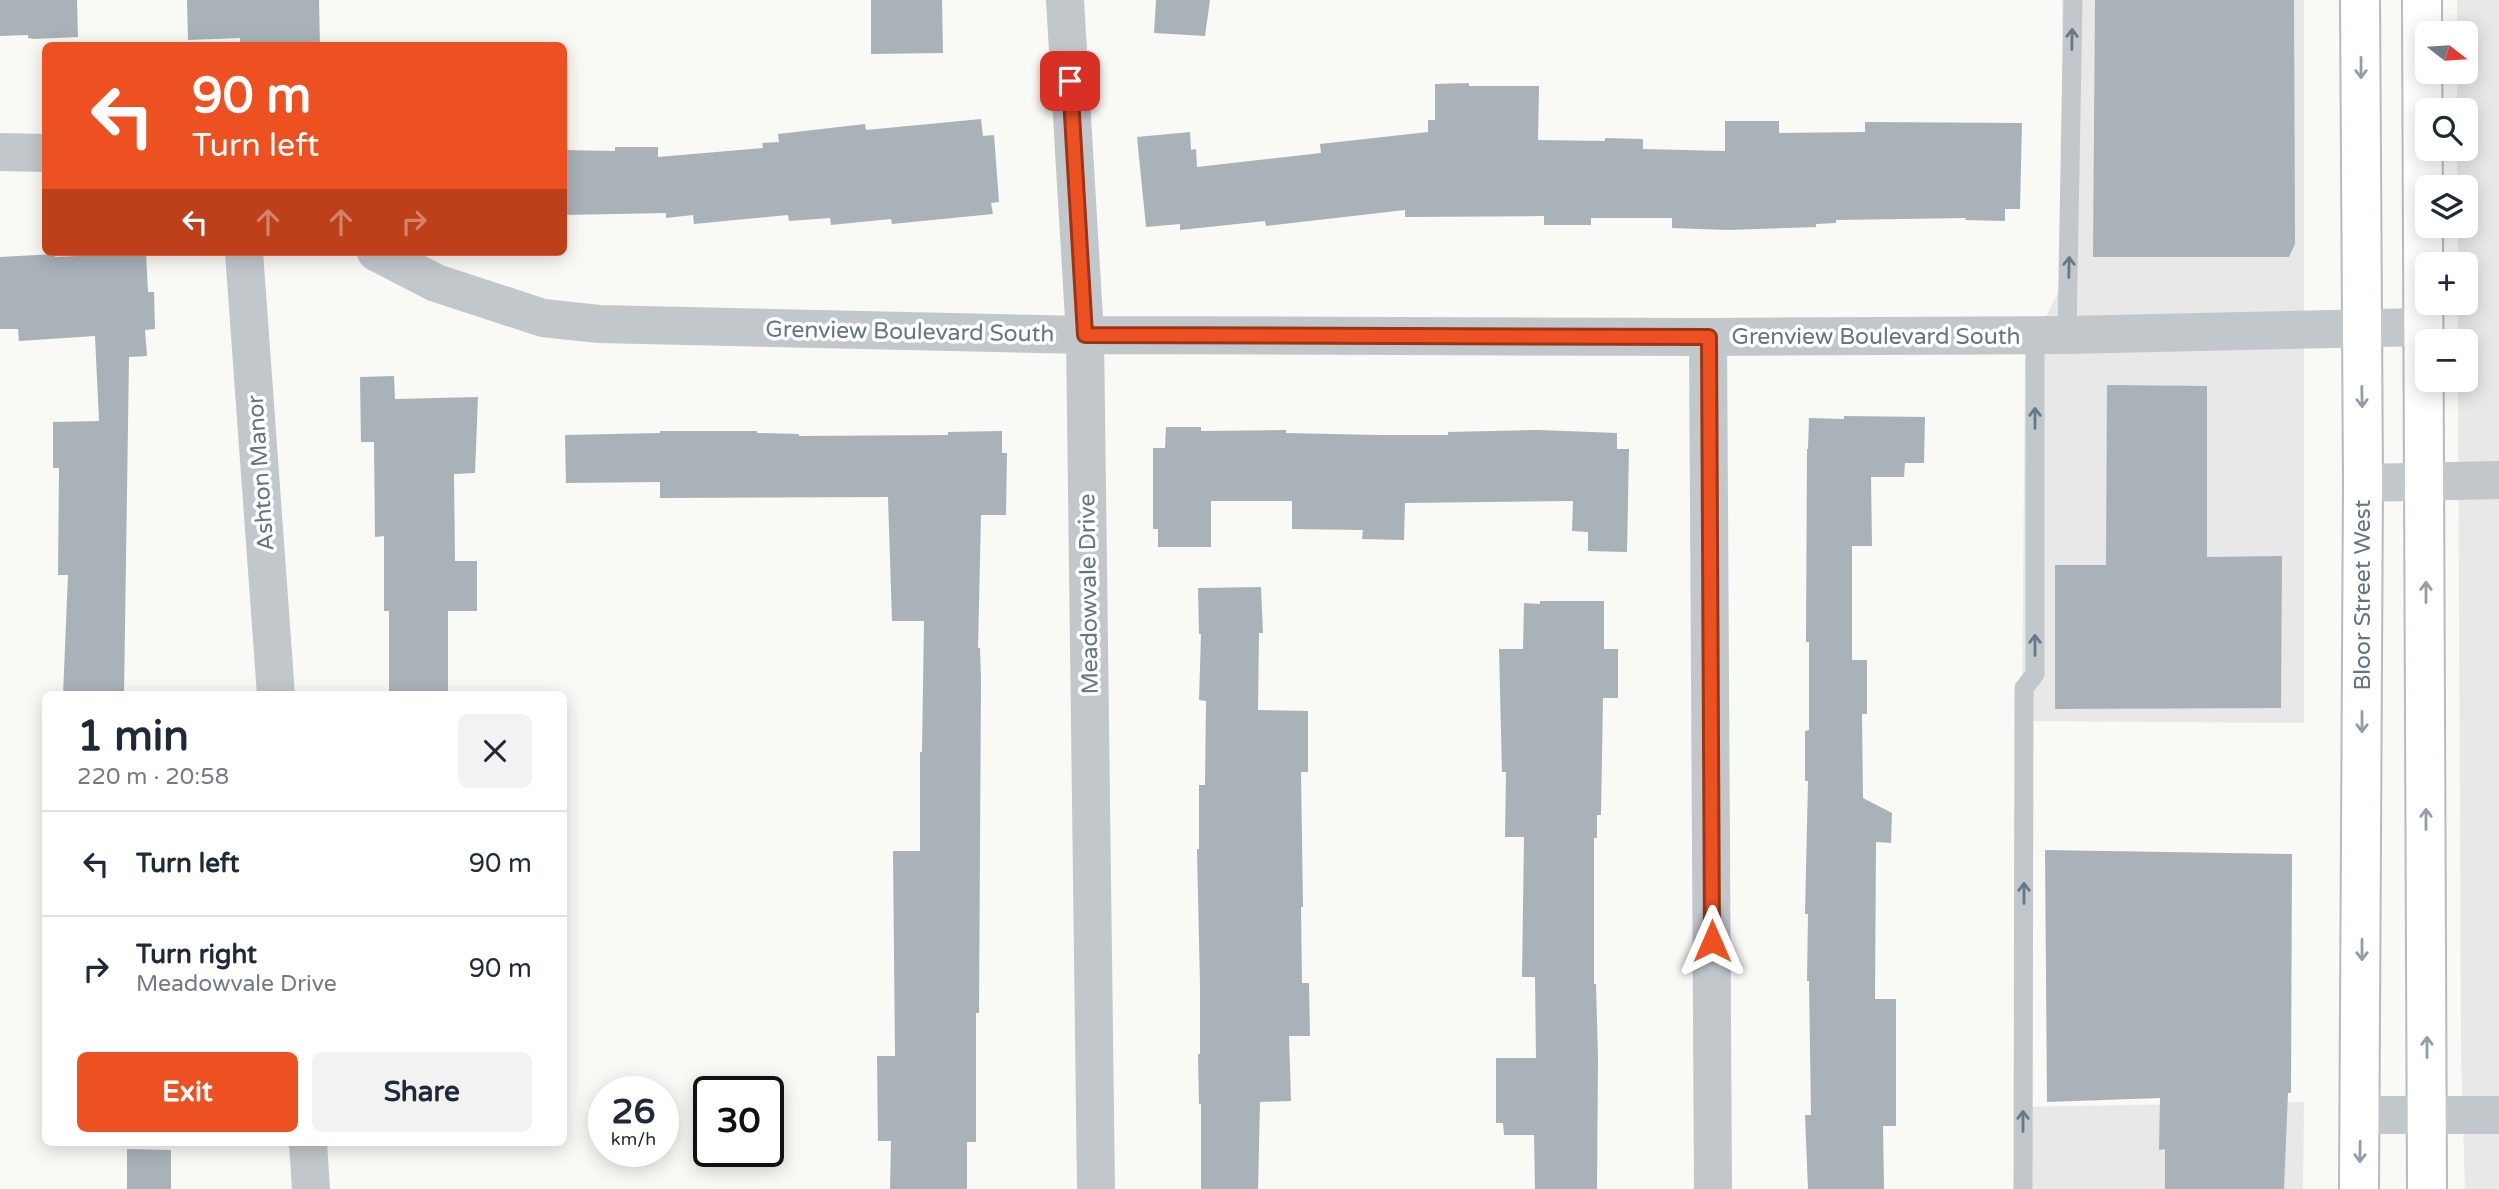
<!DOCTYPE html>
<meta charset="utf-8">
<style>
body{margin:0;font-family:"Varela Round",sans-serif;background:#f2f2f3;color:#1f2937;height:100vh;display:flex;flex-direction:column;font-size:26px;white-space:nowrap}
*{box-sizing:border-box;margin:0}
p{font-size:23px;color:#747a83}
.icon{flex:none;width:38px;height:38px;fill:none;stroke:currentColor;stroke-width:2;stroke-linecap:round;stroke-linejoin:round}
.map{position:relative;flex:1;overflow:hidden}
.sheet{position:absolute;left:42px;top:691px;width:525px;height:455px;display:flex;flex-direction:column;background:#fff;border-radius:10px;box-shadow:0 4px 18px #0003}
.sheet>*{flex:none}
.top-card{position:absolute;left:42px;top:42px;width:525px;height:214px;border-radius:10px;box-shadow:0 4px 18px #0003;background:#ed5122;color:#fff;overflow:hidden}
.needle{width:46px;rotate:107deg}
.controls{position:absolute;left:2415px;top:21px;display:grid;gap:14px}
.controls a{display:grid;place-items:center;width:63px;height:63px;border-radius:10px;background:#fff;box-shadow:0 4px 18px #0003;font-size:35px}
.speed{position:absolute;left:588px;top:1076px;display:flex;gap:14px;font-size:35px;font-weight:700;text-align:center}
.speed>*{display:grid;place-content:center;width:91px;height:91px;border-radius:50%;background:#fff;box-shadow:0 4px 18px #0003;line-height:1}
.speed small{font-size:18px;font-weight:400}
.speed .limit{border:4px solid #111;border-radius:10px;background:#fff;color:#111}
.pin{position:absolute;display:grid;place-items:center;width:60px;height:60px;color:#fff;margin:-30px;border-radius:14px;box-shadow:0 4px 10px #0006}
.me{position:absolute;width:77px;margin:-38px;rotate:0deg;stroke-linejoin:round;filter:drop-shadow(0 0 5px #0008)}
.turn{display:flex;align-items:center;gap:24px;height:147px;padding:0 35px;font-size:32px}
.turn .icon{width:91px;height:91px;stroke-width:2.5}
.turn b{display:block;font-size:49px;line-height:60px}
.lanes{display:flex;align-items:center;height:66px;padding:0 35px;background:#0003;justify-content:center;gap:35px;direction:ltr}
.lanes .off{opacity:.35}
.round{display:grid;place-items:center;flex:none;width:74px;height:74px;border-radius:10px;background:#f2f2f3}
.summary{display:flex;align-items:center;justify-content:space-between;height:119px;padding:0 35px}
h1{font-size:42px;font-weight:700;line-height:52px}
.action{display:flex;gap:14px;margin-top:auto;padding:14px 35px}
.action a{flex:1;height:80px;border-radius:10px;background:#ed5122;color:#fff;font-size:28px;font-weight:700;line-height:80px;text-align:center}
.action a+a{background:#f2f2f3;color:#1f2937}
ul{padding:0;list-style:none}
li{display:flex;align-items:center;gap:21px;height:105px;padding:0 35px;border-top:2px solid #e0e1e3}
li div{flex:1}
li b{display:block;font-size:26px}
li em{font-style:normal}
.map>svg:first-child{display:block}
</style>
<div class="map">
<svg width="2499" height="1189" viewBox="0 0 2499 1189">
<rect width="100%" height="100%" fill="#f9f9f6"/>
<!-- built -->
<path fill="#e7e8e7" d="M 2062,0 L 2304,0 L 2304,723 L 2022,721 L 2025,359 L 2064,280 Z
M 2457,0 L 2499,0 L 2499,1189 L 2465,1189 L 2461,1055 L 2458,380 L 2466,380 L 2466,341 L 2458,341 L 2458,303 L 2466,303 L 2466,264 L 2458,264 L 2458,226 L 2466,226 L 2466,187 L 2457,187 L 2457,149 L 2466,149 L 2466,110 L 2457,110 L 2457,72 L 2466,72 L 2466,33 L 2457,33 Z
M 2304,1102 L 2303,1189 L 2019,1189 L 2019,1107 Z"/>
<!-- building -->
<path fill="#a8b2b8" d="M 0,0 L 77,0 L 78,37 L 34,39 L 28,38 L 28,35 L 0,36 Z
M 187,0 L 319,0 L 320,46 L 240,45 L 240,38 L 188,40 Z
M 871,0 L 942,0 L 943,53 L 871,54 Z
M 1156,0 L 1210,0 L 1205,36 L 1154,33 Z
M 2095,0 L 2294,0 L 2295,244 L 2289,257 L 2093,257 Z
M 1469,83 L 1469,86 L 1539,86 L 1538,140 L 1605,141 L 1605,138 L 1643,139 L 1643,149 L 1725,151 L 1725,121 L 1779,121 L 1779,133 L 1865,132 L 1865,122 L 2022,123 L 2020,209 L 2005,209 L 2005,221 L 1965,220 L 1966,218 L 1836,220 L 1836,223 L 1816,224 L 1816,227 L 1728,230 L 1672,228 L 1672,218 L 1591,218 L 1591,225 L 1544,225 L 1544,216 L 1405,217 L 1405,210 L 1266,226 L 1265,221 L 1180,230 L 1180,224 L 1146,227 L 1137,137 L 1190,132 L 1191,150 L 1196,149 L 1197,167 L 1321,153 L 1320,144 L 1428,132 L 1428,120 L 1435,120 L 1435,84 Z
M 981,119 L 983,136 L 994,135 L 999,202 L 991,203 L 993,214 L 892,224 L 891,219 L 831,225 L 830,218 L 789,221 L 788,215 L 694,224 L 693,215 L 666,218 L 666,213 L 564,215 L 564,150 L 615,151 L 615,147 L 658,147 L 658,157 L 763,148 L 762,143 L 779,142 L 778,134 L 865,124 L 866,130 Z
M 146,253 L 148,292 L 154,292 L 155,329 L 145,330 L 147,356 L 129,357 L 124,695 L 63,695 L 68,575 L 58,575 L 59,468 L 53,468 L 53,422 L 99,421 L 95,336 L 19,341 L 18,329 L 0,329 L 0,257 L 55,254 L 55,257 Z
M 394,376 L 395,399 L 478,397 L 475,473 L 454,474 L 455,561 L 477,561 L 477,611 L 448,611 L 448,695 L 389,695 L 389,611 L 384,611 L 384,536 L 375,537 L 374,442 L 361,442 L 360,377 Z
M 2107,385 L 2207,386 L 2207,557 L 2282,556 L 2281,708 L 2055,709 L 2055,565 L 2106,565 Z
M 1844,416 L 1925,417 L 1924,463 L 1905,463 L 1904,477 L 1871,477 L 1872,546 L 1852,546 L 1852,660 L 1867,660 L 1867,714 L 1862,714 L 1863,798 L 1892,813 L 1891,843 L 1876,842 L 1875,999 L 1896,999 L 1896,1126 L 1883,1126 L 1884,1189 L 1808,1189 L 1805,1115 L 1811,1115 L 1809,981 L 1807,981 L 1808,914 L 1805,914 L 1808,781 L 1805,781 L 1805,731 L 1809,730 L 1809,642 L 1806,642 L 1807,449 L 1808,449 L 1809,418 L 1844,419 Z
M 1166,427 L 1201,427 L 1201,431 L 1286,430 L 1286,433 L 1378,435 L 1448,435 L 1448,432 L 1538,430 L 1617,433 L 1617,449 L 1629,449 L 1627,552 L 1588,551 L 1588,532 L 1572,531 L 1573,501 L 1405,503 L 1404,540 L 1362,539 L 1363,530 L 1292,529 L 1292,501 L 1211,501 L 1211,547 L 1158,547 L 1158,529 L 1153,529 L 1153,448 L 1165,448 Z
M 660,431 L 757,431 L 757,433 L 799,434 L 799,436 L 948,435 L 948,432 L 1002,431 L 1002,453 L 1007,453 L 1006,515 L 981,515 L 978,648 L 980,648 L 981,679 L 979,1013 L 976,1013 L 976,1142 L 967,1142 L 967,1189 L 890,1189 L 891,1141 L 878,1141 L 877,1056 L 895,1056 L 893,851 L 920,851 L 920,752 L 922,752 L 924,621 L 892,621 L 888,497 L 660,498 L 660,482 L 566,483 L 565,435 L 660,433 Z
M 1261,587 L 1263,633 L 1259,633 L 1258,710 L 1308,711 L 1308,772 L 1301,772 L 1303,907 L 1301,907 L 1302,983 L 1309,983 L 1310,1036 L 1289,1036 L 1291,1101 L 1260,1102 L 1258,1189 L 1201,1189 L 1201,1104 L 1199,1104 L 1198,1054 L 1200,1054 L 1200,986 L 1197,849 L 1199,849 L 1199,785 L 1205,785 L 1206,701 L 1199,700 L 1201,634 L 1199,634 L 1198,588 Z
M 1540,601 L 1604,601 L 1604,649 L 1618,649 L 1618,698 L 1603,698 L 1601,815 L 1597,815 L 1597,838 L 1594,838 L 1594,984 L 1596,984 L 1598,1057 L 1597,1189 L 1535,1189 L 1534,1135 L 1504,1135 L 1503,1123 L 1496,1123 L 1496,1058 L 1536,1058 L 1535,977 L 1522,977 L 1524,837 L 1505,837 L 1506,772 L 1502,772 L 1499,649 L 1523,649 L 1524,603 L 1540,604 Z
M 2045,850 L 2292,854 L 2291,1093 L 2288,1093 L 2284,1189 L 2165,1189 L 2165,1149 L 2159,1150 L 2160,1098 L 2047,1102 Z
M 127,1149 L 171,1150 L 171,1189 L 127,1189 Z"/>
<g fill="none" stroke-linecap="round" stroke-linejoin="round">
<!-- primary casing -->
<g stroke="#b5bbbf" stroke-width="42">
<path id="primary" d="M 2422,0 L 2427,1189
M 2359,1189 L 2363,483 L 2360,0"/>
</g>
<!-- lane -->
<path stroke="#c2c7cb" stroke-width="19" d="M 2067,335 L 2073,0
M 2023,1189 L 2024,688 L 2035,674 L 2035,335"/>
<!-- street -->
<path stroke="#c2c7cb" stroke-width="38" d="M 1065,0 L 1085,335 L 1096,1189
M 0,152 L 46,153
M 244,252 L 276,695
M 376,252 L 436,283 L 543,318 L 599,324 L 1085,335 L 1708,337 L 2067,335 L 2423,327
M 1708,337 L 1713,1189
M 2363,483 L 2499,480
M 2360,1115 L 2499,1115
M 308,1143 L 311,1189"/>
<!-- primary -->
<use href="#primary" stroke="#fff" stroke-width="38"/>
</g>
<!-- one-way arrows -->
<defs><path id="oneway-shaft" d="M-6 0H5M1.5-3L5.5 0L1.5 3" fill="none" stroke-width="1.6" stroke-linecap="round" stroke-linejoin="round" transform="scale(1.75)"/></defs>
<g stroke="#677987">
<use href="#oneway-shaft" transform="translate(2072 39) rotate(-89)"/>
<use href="#oneway-shaft" transform="translate(2069 267) rotate(-89)"/>
<use href="#oneway-shaft" transform="translate(2035 418) rotate(-90)"/>
<use href="#oneway-shaft" transform="translate(2035 645) rotate(-90)"/>
<use href="#oneway-shaft" transform="translate(2024 893) rotate(-90)"/>
<use href="#oneway-shaft" transform="translate(2023 1121) rotate(-90)"/>
</g>
<g stroke="#919ea8">
<use href="#oneway-shaft" transform="translate(2361 68) rotate(90)"/>
<use href="#oneway-shaft" transform="translate(2362 397) rotate(89)"/>
<use href="#oneway-shaft" transform="translate(2426 592) rotate(-90)"/>
<use href="#oneway-shaft" transform="translate(2362 722) rotate(90)"/>
<use href="#oneway-shaft" transform="translate(2426 819) rotate(-90)"/>
<use href="#oneway-shaft" transform="translate(2362 950) rotate(90)"/>
<use href="#oneway-shaft" transform="translate(2427 1047) rotate(-90)"/>
<use href="#oneway-shaft" transform="translate(2360 1152) rotate(91)"/>
</g>
<g fill="none" stroke-linecap="round" stroke-linejoin="round">
<!-- route casing -->
<g stroke="#9a3516" stroke-width="18">
<path id="route" d="M 1070,81 L 1085,335 L 1709,337 L 1712,941"/>
</g>
<!-- route -->
<use href="#route" stroke="#ed5122" stroke-width="12"/>
</g>
<g text-anchor="middle" stroke-width="7" stroke-linejoin="round" paint-order="stroke">
<!-- street labels -->
<g font-size="23" fill="#627583" stroke="#fff">
<text transform="translate(910 331) rotate(1)" y="8">Grenview Boulevard South</text>
<text x="1876" y="344">Grenview Boulevard South</text>
<text transform="translate(260 473) rotate(-94)" y="8">Ashton Manor</text>
<text transform="translate(1088 594) rotate(-91)" y="8">Meadowvale Drive</text>
<text transform="translate(2362 595) rotate(-90)" y="8">Bloor Street West</text>
</g>
</g>
</svg>
<div class="controls">
<a><svg class="needle" viewBox="-14 -14 28 28"><path d="M0-13l5 13h-10z" fill="#e53935"/><path d="M0 13l5-13h-10z" fill="#747a83"/></svg></a>
<a><svg class="icon" aria-label="search" viewBox="0 0 24 24"><circle cx="10" cy="10" r="6"/><path d="M15 15l6 6"/></svg></a>
<a><svg class="icon" aria-label="layers" viewBox="0 0 24 24"><path d="M12 4l9 5-9 5-9-5zM3 14l9 5 9-5"/></svg></a>
<a>+</a>
<a>−</a>
</div>
<div class="speed"><div>26<small>km/h</small></div><div class="limit">30</div></div>
<div class="pin" style="left:1070px;top:81px;background:#d93025"><svg class="icon" aria-label="arrive" viewBox="0 0 24 24"><path d="M6 21V4h12l-3 4 3 4H6"/></svg></div>
<svg class="me" style="left:1712px;top:941px" viewBox="-20 -20 40 40"><path d="M0-17L14 15 0 8-14 15z" fill="#ed5122" stroke="#fff" stroke-width="4"/></svg>
<div class="top-card">
<div class="turn"><svg class="icon" aria-label="left" viewBox="0 0 24 24"><path d="M17 20v-9H6M10 6l-5 5 5 5"/></svg><div><b>90 m</b>Turn left</div></div>
<div class="lanes"><svg class="icon" aria-label="left" viewBox="0 0 24 24"><path d="M17 20v-9H6M10 6l-5 5 5 5"/></svg><svg class="icon off" aria-label="ahead" viewBox="0 0 24 24"><path d="M12 20V5M6 11l6-6 6 6"/></svg><svg class="icon off" aria-label="ahead" viewBox="0 0 24 24"><path d="M12 20V5M6 11l6-6 6 6"/></svg><svg class="icon off" aria-label="right" viewBox="0 0 24 24"><path d="M7 20v-9h11M14 6l5 5-5 5"/></svg></div>
</div>
<section class="sheet">
<div class="summary"><div><h1>1 min</h1><p>220 m · 20:58</p></div><a class="round"><svg class="icon" aria-label="close" viewBox="0 0 24 24"><path d="M6 6l12 12M18 6L6 18"/></svg></a></div>
<ul>
<li><svg class="icon" aria-label="left" viewBox="0 0 24 24"><path d="M17 20v-9H6M10 6l-5 5 5 5"/></svg><div><b>Turn left</b></div><em>90 m</em></li>
<li><svg class="icon" aria-label="right" viewBox="0 0 24 24"><path d="M7 20v-9h11M14 6l5 5-5 5"/></svg><div><b>Turn right</b><p>Meadowvale Drive</p></div><em>90 m</em></li>
</ul>
<div class="action"><a>Exit</a><a>Share</a></div>
</section>
</div>
